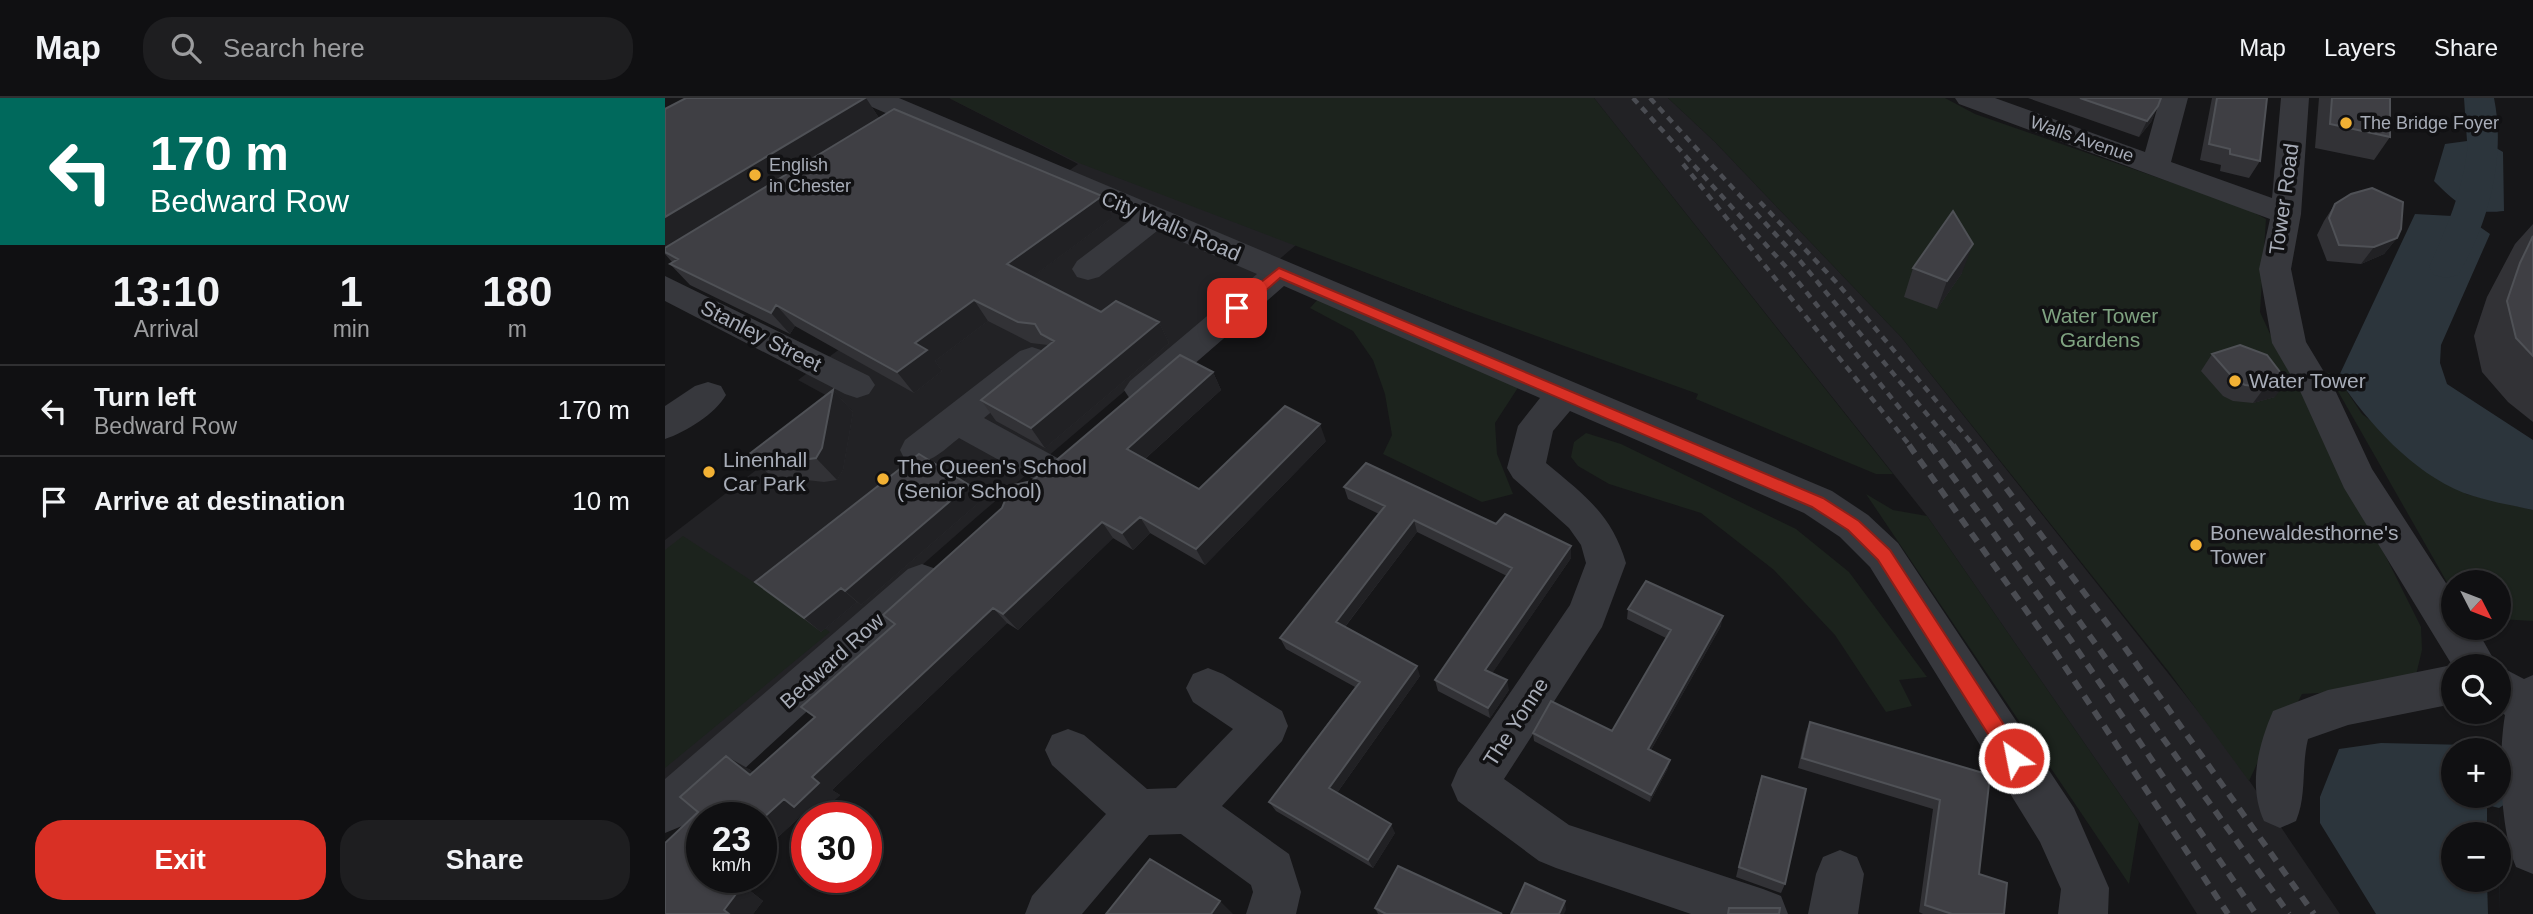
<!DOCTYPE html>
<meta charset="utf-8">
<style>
body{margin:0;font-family:Arial,sans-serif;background:#1e1e20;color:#f1f3f6;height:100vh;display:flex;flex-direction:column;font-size:26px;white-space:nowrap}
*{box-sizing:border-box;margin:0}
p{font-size:23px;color:#9c9d9f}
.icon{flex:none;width:38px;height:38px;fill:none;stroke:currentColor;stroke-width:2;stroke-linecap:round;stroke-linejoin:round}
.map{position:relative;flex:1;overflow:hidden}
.side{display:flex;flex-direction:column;background:#101012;width:665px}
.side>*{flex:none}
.hud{background:#00695c;color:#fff;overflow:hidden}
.needle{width:46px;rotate:132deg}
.buttons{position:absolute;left:1776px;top:472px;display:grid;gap:14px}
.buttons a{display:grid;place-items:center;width:70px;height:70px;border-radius:50%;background:#101012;box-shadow:0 2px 5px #0004,0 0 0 2px #303032;font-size:35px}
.speed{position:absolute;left:21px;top:704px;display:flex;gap:14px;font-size:35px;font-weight:700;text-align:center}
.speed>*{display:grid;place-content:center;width:91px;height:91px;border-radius:50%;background:#101012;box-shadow:0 2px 5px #0004,0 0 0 2px #303032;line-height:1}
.speed small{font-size:18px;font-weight:400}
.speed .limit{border:10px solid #d22;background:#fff;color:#111}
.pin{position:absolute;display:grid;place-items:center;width:60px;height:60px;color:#fff;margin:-30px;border-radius:14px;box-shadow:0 4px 10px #0006}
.me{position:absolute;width:77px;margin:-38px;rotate:327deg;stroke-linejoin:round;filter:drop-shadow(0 0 5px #0008)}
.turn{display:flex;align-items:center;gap:24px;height:147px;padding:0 35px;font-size:32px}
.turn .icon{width:91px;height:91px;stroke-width:2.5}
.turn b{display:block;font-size:49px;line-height:60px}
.eta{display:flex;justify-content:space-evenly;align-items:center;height:119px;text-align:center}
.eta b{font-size:42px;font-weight:800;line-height:49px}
.cta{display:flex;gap:14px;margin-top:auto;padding:14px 35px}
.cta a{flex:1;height:80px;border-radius:28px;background:#d93025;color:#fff;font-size:28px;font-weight:800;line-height:80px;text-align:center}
.cta a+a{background:#1e1e20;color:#f1f3f6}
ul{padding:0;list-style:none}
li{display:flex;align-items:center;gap:21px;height:91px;padding:0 35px;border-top:2px solid #303032}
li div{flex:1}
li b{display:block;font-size:26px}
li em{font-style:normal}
header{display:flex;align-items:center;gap:42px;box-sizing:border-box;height:98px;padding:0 35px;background:#101012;border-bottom:2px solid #303032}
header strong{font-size:33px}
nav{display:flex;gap:38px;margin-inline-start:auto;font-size:24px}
.search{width:490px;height:63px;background:#1e1e20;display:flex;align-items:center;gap:18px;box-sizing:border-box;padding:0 24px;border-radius:28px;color:#9c9d9f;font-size:26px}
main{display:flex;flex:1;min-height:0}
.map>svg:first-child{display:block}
</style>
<header>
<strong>Map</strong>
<div class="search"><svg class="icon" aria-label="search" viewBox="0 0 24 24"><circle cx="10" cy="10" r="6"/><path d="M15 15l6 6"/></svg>Search here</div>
<nav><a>Map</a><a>Layers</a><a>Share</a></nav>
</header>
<main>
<section class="side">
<div class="hud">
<div class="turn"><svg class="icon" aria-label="left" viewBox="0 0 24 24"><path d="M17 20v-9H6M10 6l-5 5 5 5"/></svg><div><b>170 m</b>Bedward Row</div></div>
</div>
<div class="eta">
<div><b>13:10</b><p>Arrival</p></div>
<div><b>1</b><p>min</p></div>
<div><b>180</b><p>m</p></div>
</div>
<ul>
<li><svg class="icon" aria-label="left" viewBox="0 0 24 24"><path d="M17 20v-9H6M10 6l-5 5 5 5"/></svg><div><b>Turn left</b><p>Bedward Row</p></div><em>170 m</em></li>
<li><svg class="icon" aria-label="arrive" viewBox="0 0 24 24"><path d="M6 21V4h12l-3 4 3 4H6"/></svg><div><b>Arrive at destination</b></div><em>10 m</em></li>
</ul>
<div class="cta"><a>Exit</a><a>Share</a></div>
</section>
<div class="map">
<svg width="1868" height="816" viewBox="0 0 1868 816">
<rect width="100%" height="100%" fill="#161618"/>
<!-- built -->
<path fill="#222225" d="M 284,0 L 799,212 L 631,147 L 314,417 L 0,693 L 0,442 L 177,306 L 133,282 L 281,172 L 354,110 L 413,66 Z
M 929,0 L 1003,0 L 1050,44 L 1237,240 L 1560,647 L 1675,816 L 1532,816 L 1474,724 L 1262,418 Z"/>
<!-- green -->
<path fill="#1c231d" d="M 284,0 L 929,0 L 1228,376 L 1211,376 L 1031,301 L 1033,296 L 799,212 L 414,65 Z
M 1003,0 L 1280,0 L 1310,16 L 1580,110 L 1601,121 L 1595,214 L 1611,249 L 1633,283 L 1756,529 L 1757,552 L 1751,577 L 1671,594 L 1637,596 L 1627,615 L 1605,638 L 1584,683 L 1504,574 L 1237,240 L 1050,44 Z
M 656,198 L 856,285 L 830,325 L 832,356 L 848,396 L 817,404 L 718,356 L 727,337 L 720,296 L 708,262 L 688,233 L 645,210 Z
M 1662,274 L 1673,280 L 1697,316 L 1801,396 L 1868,412 L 1868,523 L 1834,521 L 1834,485 L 1788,485 L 1788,491 L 1783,486 Z
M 921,335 L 956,346 L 1131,431 L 1184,474 L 1262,579 L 1234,582 L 1247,608 L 1221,614 L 1170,537 L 1109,472 L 1036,415 L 944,386 L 913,368 L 906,359 L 909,344 Z
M 1201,396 L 1228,412 L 1262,418 L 1474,724 L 1464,786 Z
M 18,438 L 165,534 L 0,670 L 0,452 Z"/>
<!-- water -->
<path fill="#2c353c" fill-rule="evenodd" d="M 1799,0 L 1821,0 L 1826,47 L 1838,54 L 1839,113 C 1804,117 1793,107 1769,83 L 1780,46 L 1802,43 Z
M 1790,115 L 1815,124 L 1815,129 L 1825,136 L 1776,247 L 1775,265 L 1782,286 L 1868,342 L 1868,412 C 1846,407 1821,403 1799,395 C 1747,374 1704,326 1673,280 L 1750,116 L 1787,118 Z
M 1716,645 L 1804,647 L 1868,653 L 1843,704 L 1834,710 L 1835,816 L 1711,816 L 1655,725 L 1655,699 L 1674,651 ZM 1788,653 L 1834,653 L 1834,698 L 1788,698 ZM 1788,737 L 1834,737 L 1834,782 L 1788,782 Z"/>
<!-- pier -->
<path fill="#161618" d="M 1822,707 L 1834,710 L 1835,816 L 1823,816 L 1822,782 L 1834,782 L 1834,737 L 1822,737 Z"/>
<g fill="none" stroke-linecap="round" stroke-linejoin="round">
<!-- canal -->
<path fill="#2c353c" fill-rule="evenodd" d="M 1801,0 L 1829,0 C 1841,58 1824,126 1793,177 L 1781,180 L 1769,177 L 1764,169 C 1789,114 1811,61 1801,0 Z"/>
<!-- minor -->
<path fill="#37383d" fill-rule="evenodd" d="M 196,0 L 234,0 L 1167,393 L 1203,417 L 1233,445 L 1409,710 L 1444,790 L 1443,816 L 1393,816 L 1396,791 L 1375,744 L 1205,469 L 1175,439 L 1139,415 L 905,313 L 888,333 L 881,365 C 919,397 946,415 961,465 L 937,529 L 839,681 L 904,727 L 1098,791 L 1116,798 L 1123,816 L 1026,816 L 891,770 L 874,763 L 793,703 L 786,687 L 793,671 L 905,507 L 921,465 L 916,447 L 904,430 L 848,380 L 842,370 L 853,328 L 875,300 L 619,188 L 489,301 L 477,305 L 465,301 L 459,292 L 465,283 L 592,176 L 492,133 L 434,179 L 423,182 L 412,179 L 407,171 L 412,163 L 466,122 L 200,6 Z
M 1290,0 L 1330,0 L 1480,54 L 1495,0 L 1523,0 L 1506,64 L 1607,100 L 1616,0 L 1644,0 L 1636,116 L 1626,171 L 1641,244 L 1670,292 L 1707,371 L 1788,496 L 1788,530 L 1811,530 L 1833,569 L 1834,568 L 1859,581 L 1868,577 L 1868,776 L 1851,769 C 1835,731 1833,658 1840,617 L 1834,613 L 1834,569 L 1788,569 L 1788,606 L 1683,627 L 1643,641 C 1636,670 1642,697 1631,723 L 1615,730 L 1599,723 C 1583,688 1593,648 1608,613 L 1663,592 L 1787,567 L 1679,390 L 1635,293 L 1607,245 L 1594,171 L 1605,121 L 1294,6 Z
M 0,178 L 204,278 L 210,287 L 204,296 L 192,300 L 180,296 L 0,203 Z
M 367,249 L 379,253 L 384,262 L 379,271 L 319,320 L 396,362 L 402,372 L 396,382 L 383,387 L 370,382 L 294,340 C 276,354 263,370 240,362 L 235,352 L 240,342 L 355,253 Z
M 43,284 L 56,288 L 61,297 C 50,316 21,334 0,341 L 0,308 L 30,288 Z
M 257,466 L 271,471 L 277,483 L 271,495 L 17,728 L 0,735 L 0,681 L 243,471 Z
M 543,570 L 558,576 L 617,613 L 623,628 L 617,643 L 557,708 L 624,756 L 636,794 L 631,816 L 581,816 L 588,794 L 586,787 L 516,736 L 484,737 L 417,816 L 360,816 L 367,798 L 441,716 L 387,667 L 380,652 L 387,637 L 403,631 L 419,637 L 482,691 L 511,690 L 568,631 L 528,604 L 521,590 L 528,576 Z
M 1175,752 L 1192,759 L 1199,776 L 1193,816 L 1143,816 L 1151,776 L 1158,759 Z"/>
<!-- rail-far1 -->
<path stroke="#4a4c52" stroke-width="4.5" stroke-dasharray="7 6" stroke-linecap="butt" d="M 968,0 L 1122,170 L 1266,349
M 985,0 L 1136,164 L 1289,349
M 1018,66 L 1246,349
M 1095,104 L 1173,186 L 1310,349"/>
<!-- rail -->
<path stroke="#4a4c52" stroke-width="6" stroke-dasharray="10 8" stroke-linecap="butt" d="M 1244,347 L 1387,549 L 1563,816
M 1265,347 L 1405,541 L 1591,816
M 1288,347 L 1624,816
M 1309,347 L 1453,540 L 1649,816"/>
</g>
<!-- wall -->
<path fill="#323236" d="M 201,0 L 214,20 L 447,120 L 367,179 L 436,214 L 494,224 L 504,245 L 380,350 L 331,323 L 316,302 L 383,247 L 366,245 L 323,223 L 270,263 L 277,273 L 249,295 L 130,228 L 125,236 L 25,187 L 5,166 L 7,164 L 0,156 L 0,11 Z
M 1363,0 L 1496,0 L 1486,24 L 1474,39 Z
M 1547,0 L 1602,0 L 1595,63 L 1584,80 L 1555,73 L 1556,67 L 1535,62 Z
M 1654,0 L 1725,0 L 1725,39 L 1709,62 L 1650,50 Z
M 1670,106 L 1732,140 L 1719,156 L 1696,166 L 1662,163 L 1652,137 L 1659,123 Z
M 1868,126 L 1868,324 L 1843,304 L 1817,274 L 1809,238 L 1822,199 L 1850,146 Z
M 1248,170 L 1297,175 L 1272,211 L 1239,199 Z
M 1575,247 L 1610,299 L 1588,305 L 1568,303 L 1558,298 L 1536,273 L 1547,256 Z
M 548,274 L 556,292 L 480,361 L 534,391 L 661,343 L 540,467 L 485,435 L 468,452 L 448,440 L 353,532 L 342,525 L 167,692 L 175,697 L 151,719 L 148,719 L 139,715 L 96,755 L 96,719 L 69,780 L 98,803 L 88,816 L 0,816 L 33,714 L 84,671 L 88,674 L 150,619 L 229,527 L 218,517 L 367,383 Z
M 168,292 L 188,314 L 178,372 L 172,382 L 159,384 L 106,378 L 83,357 Z
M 304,387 L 317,402 L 196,507 L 192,504 L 156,534 L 90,484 Z
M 679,389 L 831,426 L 906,448 L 906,460 L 827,575 L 844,592 L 825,620 L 773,593 L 770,582 L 842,478 L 752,434 L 680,529 L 755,578 L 672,695 L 730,735 L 708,770 L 611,713 L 604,704 L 690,589 L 621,551 L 615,540 L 714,416 L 683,401 Z
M 963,511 L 1056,528 L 986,652 L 1003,670 L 985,704 L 869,643 L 868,635 L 947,633 L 1001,540 L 962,521 Z
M 1145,624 L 1325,677 L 1314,776 L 1339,816 L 1258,816 L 1254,814 L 1268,711 L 1133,670 L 1141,634 Z
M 1097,678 L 1120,786 L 1116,795 L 1071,779 L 1093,689 Z
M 710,810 L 837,816 L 713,816 Z"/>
<!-- shaded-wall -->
<path fill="#212124" d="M 201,0 L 214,20 L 0,151 L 0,119 Z
M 1493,8 L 1486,24 L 1474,39 L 1482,23 Z
M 437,98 L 447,120 L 355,188 L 342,166 Z
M 1732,140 L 1719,156 L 1696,166 L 1709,149 Z
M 1308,146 L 1297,175 L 1272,211 L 1282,183 Z
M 309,202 L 323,223 L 270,263 L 277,273 L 249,295 L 232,274 L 250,245 Z
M 111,207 L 130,228 L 125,236 L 106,215 Z
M 494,224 L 504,245 L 380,350 L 366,330 Z
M 548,274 L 556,292 L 472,368 L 462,351 Z
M 1622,283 L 1610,299 L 1588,305 L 1600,289 Z
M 168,292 L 188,314 L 178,372 L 172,382 L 151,360 Z
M 655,326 L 661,343 L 540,467 L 531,451 Z
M 304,387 L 317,402 L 196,507 L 180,493 Z
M 475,419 L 485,435 L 468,452 L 457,435 Z
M 749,422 L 752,434 L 675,535 L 671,524 Z
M 437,424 L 448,440 L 353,532 L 338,516 Z
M 906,448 L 906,460 L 822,583 L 820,572 Z
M 176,490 L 192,504 L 156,534 L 139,520 Z
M 328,510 L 342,525 L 167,692 L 175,697 L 151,719 L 148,719 L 139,715 L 96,755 L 96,722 L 119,701 L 147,679 Z
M 1058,518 L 1056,528 L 982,659 L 983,651 Z
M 752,568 L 755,578 L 669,699 L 664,690 Z
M 842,582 L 844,592 L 825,620 L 823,610 Z
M 61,658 L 84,671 L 108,689 L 85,677 Z
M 1005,662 L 1003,670 L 985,704 L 986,697 Z
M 726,726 L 730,735 L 708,770 L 703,762 Z
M 57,779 L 71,779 L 69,780 L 98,803 L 88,816 L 64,816 L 59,812 Z
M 555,803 L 568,816 L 546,816 Z
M 900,803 L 901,812 L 899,816 L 894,816 Z"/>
<!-- building -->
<path fill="#3f3f44" stroke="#4f5156" stroke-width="2" d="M 21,0 L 200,0 L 0,119 L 0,11 Z
M 1415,0 L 1496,0 L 1493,8 L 1482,23 Z
M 1552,0 L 1602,0 L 1595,63 L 1565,56 L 1565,51 L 1544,46 Z
M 1667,0 L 1725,0 L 1725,39 L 1665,26 Z
M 229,11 L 437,98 L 342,166 L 436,214 L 451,203 L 494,224 L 366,330 L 316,302 L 389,243 L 376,236 L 370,226 L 353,224 L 309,202 L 250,245 L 262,252 L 232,274 L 111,207 L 106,215 L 5,166 L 13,161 L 0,154 L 0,150 Z
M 1707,90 L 1738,104 L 1736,131 L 1732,140 L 1709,149 L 1674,147 L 1664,120 L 1670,106 L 1686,96 Z
M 1288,113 L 1308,146 L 1282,183 L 1248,170 Z
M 1868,138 L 1868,258 L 1851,240 L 1842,203 L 1855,165 Z
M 1575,247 L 1602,257 L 1622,283 L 1600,289 L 1580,287 L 1570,282 L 1547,256 Z
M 515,257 L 548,274 L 462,351 L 534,391 L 620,308 L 655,326 L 531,451 L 475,419 L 457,435 L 437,424 L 338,516 L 328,510 L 147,679 L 154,685 L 129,709 L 119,701 L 96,722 L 96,719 L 37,719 L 37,779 L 57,779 L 74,792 L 59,812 L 64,816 L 0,816 L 0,745 L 33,714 L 15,699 L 61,658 L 85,677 L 150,619 L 136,609 L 230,526 L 218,517 L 337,410 L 342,398 L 341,393 L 349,387 L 367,383 Z
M 168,292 L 157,350 L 151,360 L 137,362 L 83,357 Z
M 254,356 L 304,387 L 180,493 L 176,490 L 139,520 L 90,484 Z
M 701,365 L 831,426 L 840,416 L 906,448 L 820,572 L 842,582 L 823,610 L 770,582 L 847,470 L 749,422 L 671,524 L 752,568 L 664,690 L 726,726 L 703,762 L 604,704 L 695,584 L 615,540 L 720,408 L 679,389 Z
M 981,483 L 1058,518 L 983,651 L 1005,662 L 986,697 L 868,635 L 886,603 L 947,633 L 1006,532 L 963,511 Z
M 1145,624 L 1325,677 L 1314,776 L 1342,785 L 1339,816 L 1287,816 L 1260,807 L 1275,702 L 1137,660 Z
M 1097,678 L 1141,691 L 1120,786 L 1074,769 Z
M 485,761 L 555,803 L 546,816 L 441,816 Z
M 733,768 L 837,816 L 721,816 L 710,810 Z
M 860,785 L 900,803 L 894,816 L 846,816 Z
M 1064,810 L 1115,810 L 1114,816 L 1063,816 Z"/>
<!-- route -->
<path fill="#d93025" stroke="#8d1f18" stroke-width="2" d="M 614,170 L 1158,400 L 1194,423 L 1225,452 L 1356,653 L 1358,660 L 1356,666 L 1349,669 L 1342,666 L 1213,462 L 1183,432 L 1147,409 L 615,180 L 576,214 L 567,214 L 567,207 Z"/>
<!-- markers -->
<g fill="#f2b134" stroke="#111113" stroke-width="2.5">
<circle cx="1681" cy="25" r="7"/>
<circle cx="90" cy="77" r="7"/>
<circle cx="1570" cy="283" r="7"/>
<circle cx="44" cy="374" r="7"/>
<circle cx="218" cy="381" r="7"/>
<circle cx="1531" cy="447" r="7"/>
</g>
<g text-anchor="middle" stroke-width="7" stroke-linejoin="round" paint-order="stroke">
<!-- far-poi labels -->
<g font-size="18" fill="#a8adb8" stroke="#111113" text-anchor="start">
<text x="1695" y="31">The Bridge Foyer</text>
<text x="104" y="73">English<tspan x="104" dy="21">in Chester</tspan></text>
</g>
<!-- far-street labels -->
<g font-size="18" fill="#a8adb8" stroke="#111113">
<text transform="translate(1417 41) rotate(19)" y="6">Walls Avenue</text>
</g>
<!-- street labels -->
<g font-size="21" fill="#a8adb8" stroke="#111113">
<text transform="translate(1619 101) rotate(-82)" y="7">Tower Road</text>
<text transform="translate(506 128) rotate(23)" y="7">City Walls Road</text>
<text transform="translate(96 238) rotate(27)" y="7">Stanley Street</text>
<text transform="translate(167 563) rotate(-42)" y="7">Bedward Row</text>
<text transform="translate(851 624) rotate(-57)" y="7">The Yonne</text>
</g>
<!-- park labels -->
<g font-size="21" fill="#7fa381" stroke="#111113">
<text x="1435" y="225">Water Tower<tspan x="1435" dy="24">Gardens</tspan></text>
</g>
<!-- poi labels -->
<g font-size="21" fill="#a8adb8" stroke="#111113" text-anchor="start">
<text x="1584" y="290">Water Tower</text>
<text x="58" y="369">Linenhall<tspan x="58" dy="24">Car Park</tspan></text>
<text x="232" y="376">The Queen's School<tspan x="232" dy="24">(Senior School)</tspan></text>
<text x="1545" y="442">Bonewaldesthorne's<tspan x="1545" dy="24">Tower</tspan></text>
</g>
</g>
</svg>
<div class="buttons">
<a><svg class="needle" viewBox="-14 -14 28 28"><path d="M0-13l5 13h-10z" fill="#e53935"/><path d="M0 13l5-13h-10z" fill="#9c9d9f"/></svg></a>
<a><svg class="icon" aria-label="search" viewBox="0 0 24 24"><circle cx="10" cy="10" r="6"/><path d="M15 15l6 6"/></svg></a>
<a>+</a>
<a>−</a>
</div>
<div class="speed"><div>23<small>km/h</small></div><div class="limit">30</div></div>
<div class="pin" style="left:572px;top:210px;background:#d93025"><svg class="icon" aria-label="arrive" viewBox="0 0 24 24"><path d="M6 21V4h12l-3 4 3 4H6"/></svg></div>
<svg class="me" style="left:1349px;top:660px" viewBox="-20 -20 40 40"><circle r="17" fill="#d93025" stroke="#fff" stroke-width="3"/><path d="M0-11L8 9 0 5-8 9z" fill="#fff"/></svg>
</div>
</main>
